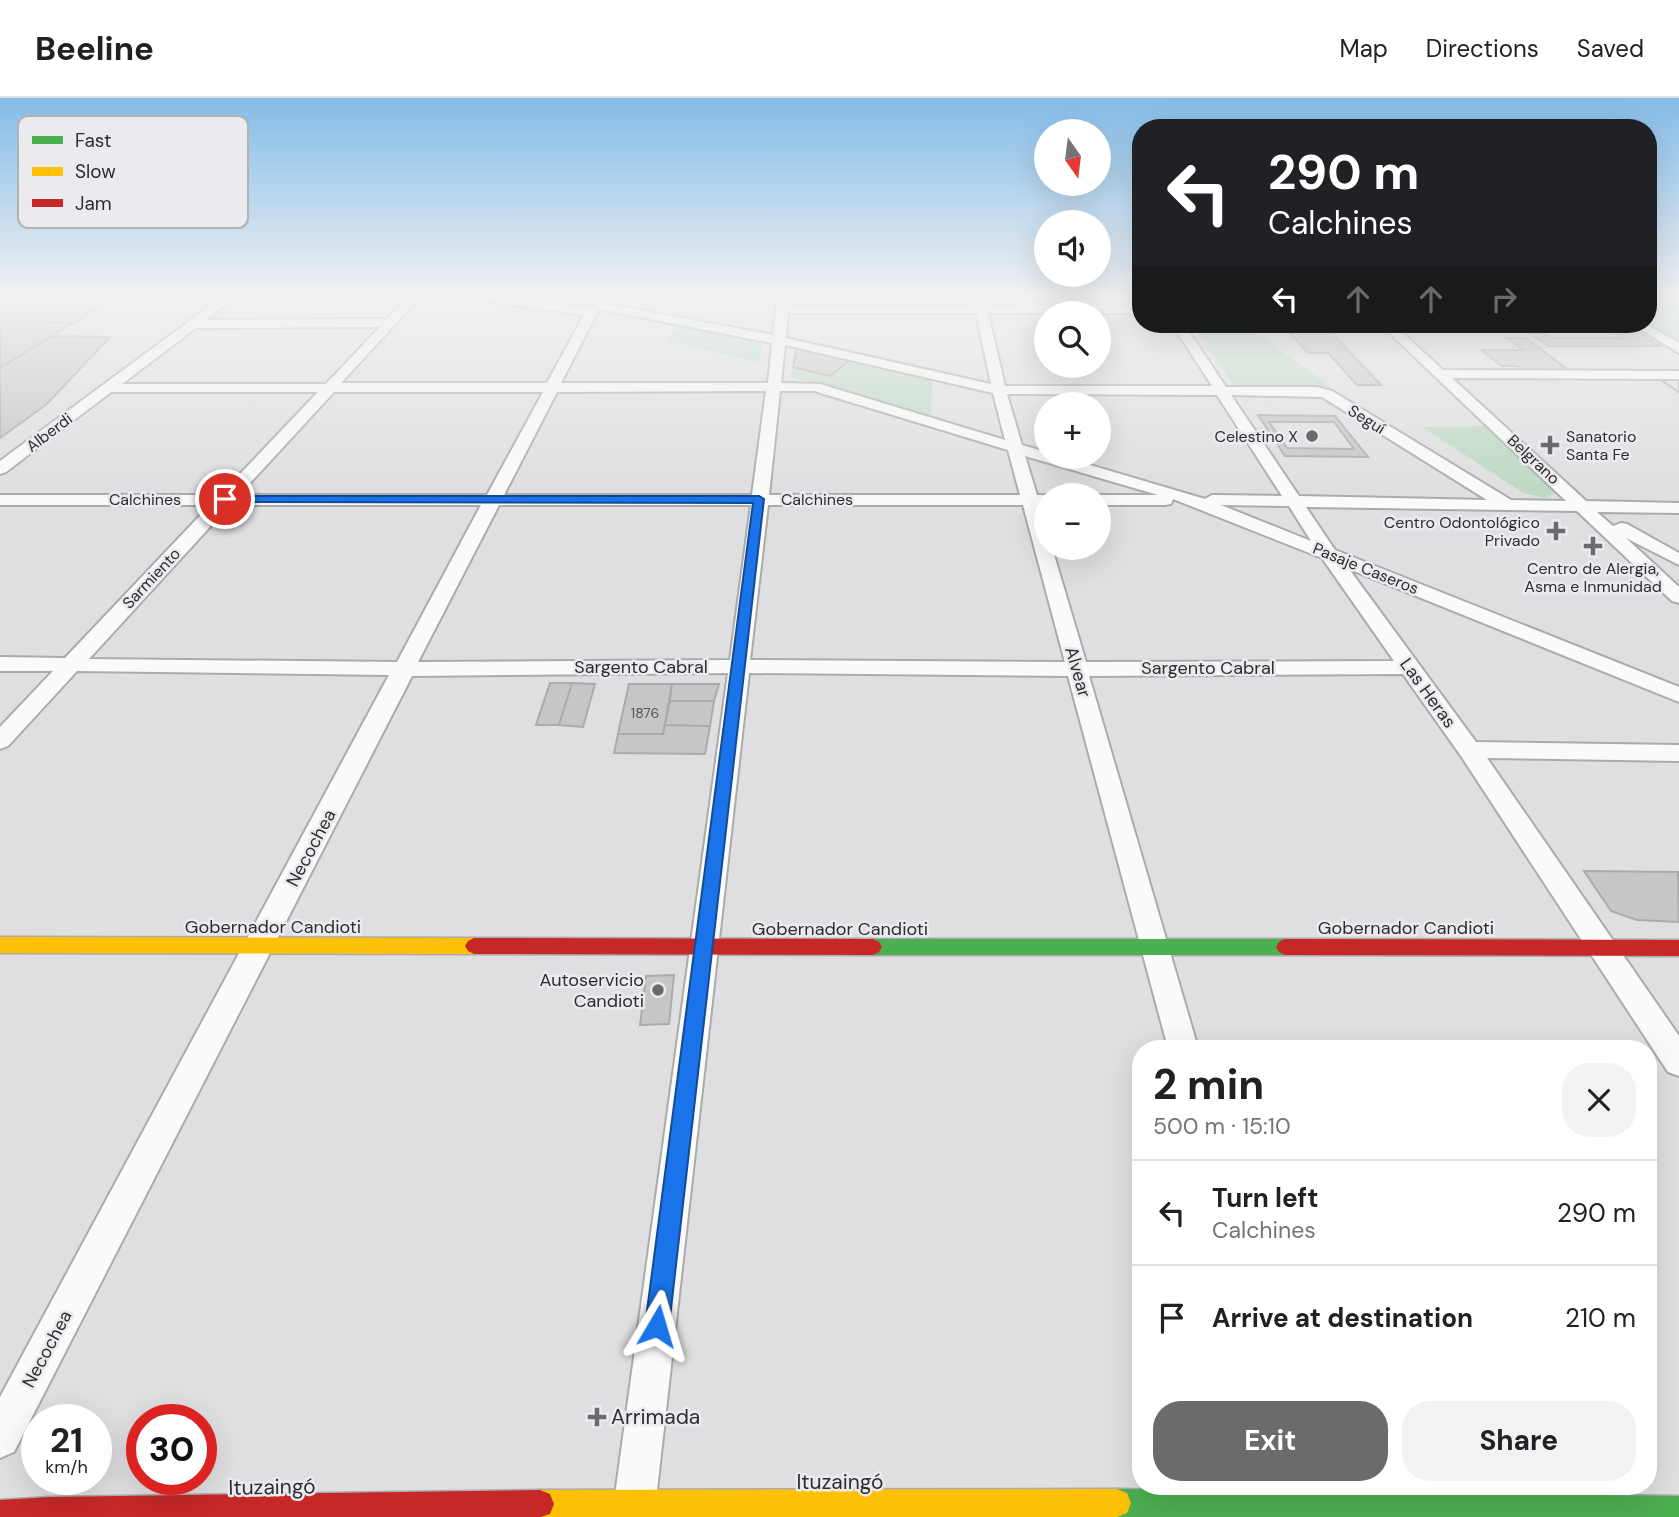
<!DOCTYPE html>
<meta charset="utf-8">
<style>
body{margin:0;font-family:"DM Sans",sans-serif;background:#f2f2f2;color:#202124;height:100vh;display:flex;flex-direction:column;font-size:26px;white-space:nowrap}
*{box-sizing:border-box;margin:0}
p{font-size:23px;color:#757577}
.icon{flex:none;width:38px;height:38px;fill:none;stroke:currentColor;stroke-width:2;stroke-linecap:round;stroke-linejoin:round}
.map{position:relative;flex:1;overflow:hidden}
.side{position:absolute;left:1132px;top:942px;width:525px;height:455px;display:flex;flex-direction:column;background:#fff;border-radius:28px;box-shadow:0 7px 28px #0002}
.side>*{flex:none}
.hud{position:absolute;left:1132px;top:21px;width:525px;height:214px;border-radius:28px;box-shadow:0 7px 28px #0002;background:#202124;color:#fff;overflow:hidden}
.needle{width:46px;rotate:166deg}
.controls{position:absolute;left:1034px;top:21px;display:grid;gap:14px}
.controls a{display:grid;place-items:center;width:77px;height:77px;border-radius:50%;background:#fff;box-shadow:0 7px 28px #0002;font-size:35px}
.speed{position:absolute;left:21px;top:1306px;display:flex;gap:14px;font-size:35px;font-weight:700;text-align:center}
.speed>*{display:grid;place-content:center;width:91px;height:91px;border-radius:50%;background:#fff;box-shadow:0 7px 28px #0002;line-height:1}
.speed small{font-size:18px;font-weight:400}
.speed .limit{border:10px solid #d22;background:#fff;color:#111}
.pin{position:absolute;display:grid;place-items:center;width:60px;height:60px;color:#fff;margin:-30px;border:4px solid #fff;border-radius:50%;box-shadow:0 2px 7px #0007}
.me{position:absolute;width:77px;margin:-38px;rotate:7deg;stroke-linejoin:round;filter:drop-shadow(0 0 5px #0008)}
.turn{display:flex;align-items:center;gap:24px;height:147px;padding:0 21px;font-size:32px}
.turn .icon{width:91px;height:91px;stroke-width:2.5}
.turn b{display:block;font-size:49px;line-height:60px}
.lanes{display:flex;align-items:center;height:66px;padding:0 21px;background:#0003;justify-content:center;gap:35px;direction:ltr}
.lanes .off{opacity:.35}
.round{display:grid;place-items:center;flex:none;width:74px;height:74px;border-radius:28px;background:#f2f2f2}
.headline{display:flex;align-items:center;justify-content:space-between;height:119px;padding:0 21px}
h1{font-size:42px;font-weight:700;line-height:52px}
.action{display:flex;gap:14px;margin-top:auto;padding:14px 21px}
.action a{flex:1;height:80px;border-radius:28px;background:#6b6b6d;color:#fff;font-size:28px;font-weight:700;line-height:80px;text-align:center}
.action a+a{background:#f2f2f2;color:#202124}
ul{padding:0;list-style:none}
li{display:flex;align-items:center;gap:21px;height:105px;padding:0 21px;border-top:2px solid #e0e0e0}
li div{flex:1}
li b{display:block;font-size:26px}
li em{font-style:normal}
header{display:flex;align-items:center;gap:42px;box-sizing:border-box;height:98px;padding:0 35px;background:#fff;border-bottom:2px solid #e0e0e0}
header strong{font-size:33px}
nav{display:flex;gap:38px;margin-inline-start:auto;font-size:24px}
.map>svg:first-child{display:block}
</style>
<header>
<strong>Beeline</strong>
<nav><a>Map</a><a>Directions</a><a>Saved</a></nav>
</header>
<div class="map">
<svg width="1679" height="1419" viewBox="0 0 1679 1419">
<rect width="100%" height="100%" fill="#dfdfe1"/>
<!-- green -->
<path fill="#bdd8c3" d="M 1649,198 L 1679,198 L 1679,244 L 1649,225 Z
M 681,225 L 763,241 L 759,264 L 665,243 Z
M 1191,226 L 1250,226 L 1259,237 L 1330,288 L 1235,288 Z
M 797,248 L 932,281 L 931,318 L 791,279 Z
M 1486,328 L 1556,395 L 1546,400 L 1523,395 L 1422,329 Z"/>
<!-- building -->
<path fill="#c6c6c7" stroke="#ababac" stroke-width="2" fill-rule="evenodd" d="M 31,196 L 107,196 L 116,199 L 75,225 L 0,224 L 0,203 L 9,198 Z
M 0,224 L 73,225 L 0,270 Z
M 1282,226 L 1357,226 L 1365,233 L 1330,233 L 1381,287 L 1357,287 L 1328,255 L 1308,255 Z
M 1516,226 L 1624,226 L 1660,248 L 1548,248 ZM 1538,231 L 1610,232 L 1623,240 L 1550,240 Z
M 51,238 L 110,239 L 47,306 L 0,340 L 0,270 Z
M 1507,240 L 1526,240 L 1570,273 L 1523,272 L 1518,268 L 1501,268 L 1482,252 L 1524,252 Z
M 797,248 L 850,262 L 830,278 L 793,269 Z
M 1659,281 L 1679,282 L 1679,294 Z
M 1659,281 L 1679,282 L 1679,294 Z
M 1258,317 L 1335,318 L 1368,359 L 1285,358 Z
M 1269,324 L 1334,324 L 1354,351 L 1287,350 Z
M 550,585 L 572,585 L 559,627 L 536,627 Z
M 572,585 L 595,586 L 583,629 L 559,627 Z
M 629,586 L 672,586 L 663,636 L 618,636 Z
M 672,586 L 719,586 L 714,603 L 670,603 Z
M 670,603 L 714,603 L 710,628 L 665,627 Z
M 665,627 L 710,628 L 705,656 L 614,655 L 618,636 L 663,636 Z
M 1584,773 L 1678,774 L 1679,824 L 1637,822 L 1611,813 Z
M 674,877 L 669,926 L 640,927 L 646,878 Z"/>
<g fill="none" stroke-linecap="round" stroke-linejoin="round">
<!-- street casing -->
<g stroke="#ababad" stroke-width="4">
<path id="street" d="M 226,196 L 239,196 L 206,222 L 387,221 L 411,196 L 423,196 L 341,285 L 547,285 L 584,217 L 457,199 L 451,196 L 482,196 L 588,210 L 595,196 L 607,196 L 602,205 L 773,237 L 778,196 L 790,196 L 789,207 L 975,207 L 972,196 L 984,196 L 986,207 L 1141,207 L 1141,215 L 988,215 L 1005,288 L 1212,288 L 1172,226 L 1184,226 L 1226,289 L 1317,289 L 1332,293 L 1511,402 L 1566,403 L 1380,226 L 1393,226 L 1443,272 L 1679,273 L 1679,281 L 1452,280 L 1586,403 L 1679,405 L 1679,415 L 1597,414 L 1613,428 L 1621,425 L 1627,426 L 1679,455 L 1679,467 L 1626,440 L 1679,489 L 1679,505 L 1672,503 L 1577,413 L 1306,409 L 1335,452 L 1679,589 L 1679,604 L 1349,471 L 1476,644 L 1679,647 L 1679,663 L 1487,660 L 1679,938 L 1679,978 L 1668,974 L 1461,658 L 1403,576 L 1089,578 L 1198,950 L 1168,950 L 1068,578 L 749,575 L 654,1419 L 612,1419 L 728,575 L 412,578 L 14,1354 L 0,1360 L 0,1299 L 389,577 L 77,573 L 8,648 L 0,651 L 0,629 L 53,573 L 0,573 L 0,559 L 65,560 L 210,407 L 0,407 L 0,397 L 220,397 L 318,294 L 111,294 L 6,374 L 0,376 L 0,363 ZM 599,211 L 772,245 L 768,285 L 561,285 ZM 788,215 L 976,215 L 991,286 L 786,240 ZM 380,229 L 326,286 L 122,286 L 196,230 ZM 785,247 L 993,295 L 1005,342 L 820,286 L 781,285 ZM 766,293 L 752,397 L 504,397 L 557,294 ZM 780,293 L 814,293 L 1008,352 L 1020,397 L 769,397 ZM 334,294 L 543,294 L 487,397 L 239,397 ZM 1007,296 L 1217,297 L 1282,398 L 1212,397 L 1205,401 L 1063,359 L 1046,359 L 1046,354 L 1022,347 ZM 1231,297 L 1322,299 L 1487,402 L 1299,398 ZM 1025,358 L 1158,397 L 1099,397 L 1099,407 L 1165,407 L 1171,406 L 1173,401 L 1322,460 L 1394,563 L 1086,564 L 1052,450 L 1046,450 L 1046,431 L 1040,407 L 1046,407 L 1047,397 L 1037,397 ZM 230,407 L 481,407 L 397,564 L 89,561 ZM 499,407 L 751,407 L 730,562 L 418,564 ZM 768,407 L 1023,407 L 1065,564 L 750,562 ZM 1221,407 L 1289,408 L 1311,443 Z
M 1632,226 L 1646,226 L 1679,245 L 1679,255 Z"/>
</g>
<!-- fast casing -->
<g stroke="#ababad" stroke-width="3">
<path id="fast" d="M 873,841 L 1285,841 L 1291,844 L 1294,849 L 1291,854 L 1285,857 L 873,857 L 867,854 L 864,849 L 867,844 Z
M 1117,1391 L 1679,1398 L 1679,1419 L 1117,1419 L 1107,1415 L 1103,1405 L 1107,1395 Z"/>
</g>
<!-- slow casing -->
<g stroke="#ababad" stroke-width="3">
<path id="slow" d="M 0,839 L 474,840 L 480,843 L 483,848 L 480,853 L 474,856 L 0,855 Z
M 1117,1391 L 1127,1395 L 1131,1405 L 1127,1415 L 1117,1419 L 539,1419 L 530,1416 L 526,1406 L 530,1396 L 540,1392 Z"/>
</g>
<!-- jam casing -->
<g stroke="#ababad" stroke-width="3">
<path id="jam" d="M 474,840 L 873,841 L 879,844 L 882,849 L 879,854 L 873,857 L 474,856 L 468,853 L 465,848 L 468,843 Z
M 1285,841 L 1679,842 L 1679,858 L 1285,857 L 1279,854 L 1276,849 L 1279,844 Z
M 540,1392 L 550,1396 L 554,1406 L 550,1416 L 541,1419 L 0,1419 L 0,1402 L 49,1399 Z"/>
</g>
<!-- street -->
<use href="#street" fill="#fafafa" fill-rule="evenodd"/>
<!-- fast -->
<use href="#fast" fill="#4caf50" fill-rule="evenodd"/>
<!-- slow -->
<use href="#slow" fill="#ffc107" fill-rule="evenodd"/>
<!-- jam -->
<use href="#jam" fill="#c62828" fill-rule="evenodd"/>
</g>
<!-- sky -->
<linearGradient id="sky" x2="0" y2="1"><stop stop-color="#84bce8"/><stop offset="0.5" stop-color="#f1f1f2"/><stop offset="1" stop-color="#f1f1f2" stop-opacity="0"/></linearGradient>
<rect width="1679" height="394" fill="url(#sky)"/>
<!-- route -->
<path fill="#1a73e8" stroke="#114b97" stroke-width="2" d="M 221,398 L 759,398 L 764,401 L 669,1228 L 666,1236 L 657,1240 L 648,1236 L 645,1228 L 753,405 L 225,404 L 219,401 Z"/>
<!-- markers -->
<g fill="#6b6b6d" stroke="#ebebef" stroke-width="2.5">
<circle cx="1312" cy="338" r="7"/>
<path d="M1546.5 336.5h7v7h7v7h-7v7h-7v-7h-7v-7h7z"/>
<path d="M1552.5 422.5h7v7h7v7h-7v7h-7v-7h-7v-7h7z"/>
<path d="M1589.5 437.5h7v7h7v7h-7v7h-7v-7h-7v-7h7z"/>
<circle cx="658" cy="892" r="7"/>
<path d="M593.5 1308.5h7v7h7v7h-7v7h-7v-7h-7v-7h7z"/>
</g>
<g text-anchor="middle" stroke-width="5" stroke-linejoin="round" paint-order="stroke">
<!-- number labels -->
<g font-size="14" fill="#555556">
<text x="645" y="620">1876</text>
</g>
<!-- far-street labels -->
<g font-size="16" fill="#2d2d2f" stroke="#ebebef">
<text transform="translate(1367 321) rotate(32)" y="6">Seguí</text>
<text transform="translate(49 334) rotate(-37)" y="6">Alberdi</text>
<text transform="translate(1534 361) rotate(43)" y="6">Belgrano</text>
<text x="145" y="407">Calchines</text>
<text x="817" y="407">Calchines</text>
<text transform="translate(1366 470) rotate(22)" y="6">Pasaje Caseros</text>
<text transform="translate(151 480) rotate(-47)" y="6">Sarmiento</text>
</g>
<!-- far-poi labels -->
<g font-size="16" fill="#2d2d2f" stroke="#ebebef" text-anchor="end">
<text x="1298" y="344">Celestino X</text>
<text x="1566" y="344" text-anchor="start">Sanatorio<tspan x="1566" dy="18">Santa Fe</tspan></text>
<text x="1540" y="430">Centro Odontológico<tspan x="1540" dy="18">Privado</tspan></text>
<text x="1593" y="476" text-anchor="middle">Centro de Alergia,<tspan x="1593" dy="18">Asma e Inmunidad</tspan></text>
</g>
<!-- street labels -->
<g font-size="18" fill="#2d2d2f" stroke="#ebebef">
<text x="641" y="575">Sargento Cabral</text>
<text x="1208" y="576">Sargento Cabral</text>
<text transform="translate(1078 574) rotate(74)" y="6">Alvear</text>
<text transform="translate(1428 595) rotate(54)" y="6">Las Heras</text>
<text transform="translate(311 750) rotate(-62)" y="6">Necochea</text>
<text x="273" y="835">Gobernador Candioti</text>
<text x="1406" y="836">Gobernador Candioti</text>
<text x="840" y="837">Gobernador Candioti</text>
<text transform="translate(47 1251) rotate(-62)" y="6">Necochea</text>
</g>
<!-- poi labels -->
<g font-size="18" fill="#2d2d2f" stroke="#ebebef" text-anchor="end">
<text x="644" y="888">Autoservicio<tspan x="644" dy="21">Candioti</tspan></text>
</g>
<!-- near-poi labels -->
<g font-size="21" fill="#2d2d2f" stroke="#ebebef" text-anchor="start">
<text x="611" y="1326">Arrimada</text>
</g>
<!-- near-street labels -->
<g font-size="21" fill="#2d2d2f" stroke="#ebebef">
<text x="840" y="1391">Ituzaingó</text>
<text transform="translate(272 1389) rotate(-1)" y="7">Ituzaingó</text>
</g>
</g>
<!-- legend -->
<rect x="18" y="18" width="230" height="112" rx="10" fill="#ebebef" stroke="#b2b2b5" stroke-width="2"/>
<rect x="32" y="38" width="31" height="8" fill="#4caf50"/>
<rect x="32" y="69" width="31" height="9" fill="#ffc107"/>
<rect x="32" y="101" width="31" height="8" fill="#c62828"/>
<g font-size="19" fill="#2d2d2f">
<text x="75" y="49">Fast</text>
<text x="75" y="80">Slow</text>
<text x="75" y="112">Jam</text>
</g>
</svg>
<div class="controls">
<a><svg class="needle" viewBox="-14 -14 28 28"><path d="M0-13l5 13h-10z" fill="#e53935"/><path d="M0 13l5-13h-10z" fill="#757577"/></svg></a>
<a><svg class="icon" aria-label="sound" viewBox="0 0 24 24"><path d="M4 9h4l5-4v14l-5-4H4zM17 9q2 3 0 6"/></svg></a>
<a><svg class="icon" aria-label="search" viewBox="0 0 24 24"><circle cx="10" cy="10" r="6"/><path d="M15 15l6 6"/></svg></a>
<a>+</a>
<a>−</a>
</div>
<div class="speed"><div>21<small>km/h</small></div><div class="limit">30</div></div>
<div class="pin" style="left:225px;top:401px;background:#d93025"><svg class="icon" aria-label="arrive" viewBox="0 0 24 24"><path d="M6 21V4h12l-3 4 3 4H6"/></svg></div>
<svg class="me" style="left:657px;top:1228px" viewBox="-20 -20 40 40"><path d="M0-17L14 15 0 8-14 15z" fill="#1a73e8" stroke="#fff" stroke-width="4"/></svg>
<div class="hud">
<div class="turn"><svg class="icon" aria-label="left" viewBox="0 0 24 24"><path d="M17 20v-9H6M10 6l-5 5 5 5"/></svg><div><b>290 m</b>Calchines</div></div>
<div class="lanes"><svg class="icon" aria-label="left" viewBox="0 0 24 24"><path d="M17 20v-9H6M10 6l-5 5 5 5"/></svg><svg class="icon off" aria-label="ahead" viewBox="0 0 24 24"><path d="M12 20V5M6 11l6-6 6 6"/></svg><svg class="icon off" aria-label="ahead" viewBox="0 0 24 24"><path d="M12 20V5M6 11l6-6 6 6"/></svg><svg class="icon off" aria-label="right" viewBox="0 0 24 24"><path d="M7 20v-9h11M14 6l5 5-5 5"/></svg></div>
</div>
<section class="side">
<div class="headline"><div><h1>2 min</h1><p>500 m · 15:10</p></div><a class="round"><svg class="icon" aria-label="close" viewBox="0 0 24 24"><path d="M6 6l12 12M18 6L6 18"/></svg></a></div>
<ul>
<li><svg class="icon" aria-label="left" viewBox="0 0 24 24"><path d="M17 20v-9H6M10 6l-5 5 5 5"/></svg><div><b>Turn left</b><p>Calchines</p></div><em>290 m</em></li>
<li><svg class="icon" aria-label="arrive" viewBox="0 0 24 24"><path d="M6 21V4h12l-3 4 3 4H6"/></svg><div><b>Arrive at destination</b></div><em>210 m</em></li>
</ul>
<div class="action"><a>Exit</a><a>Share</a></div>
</section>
</div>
